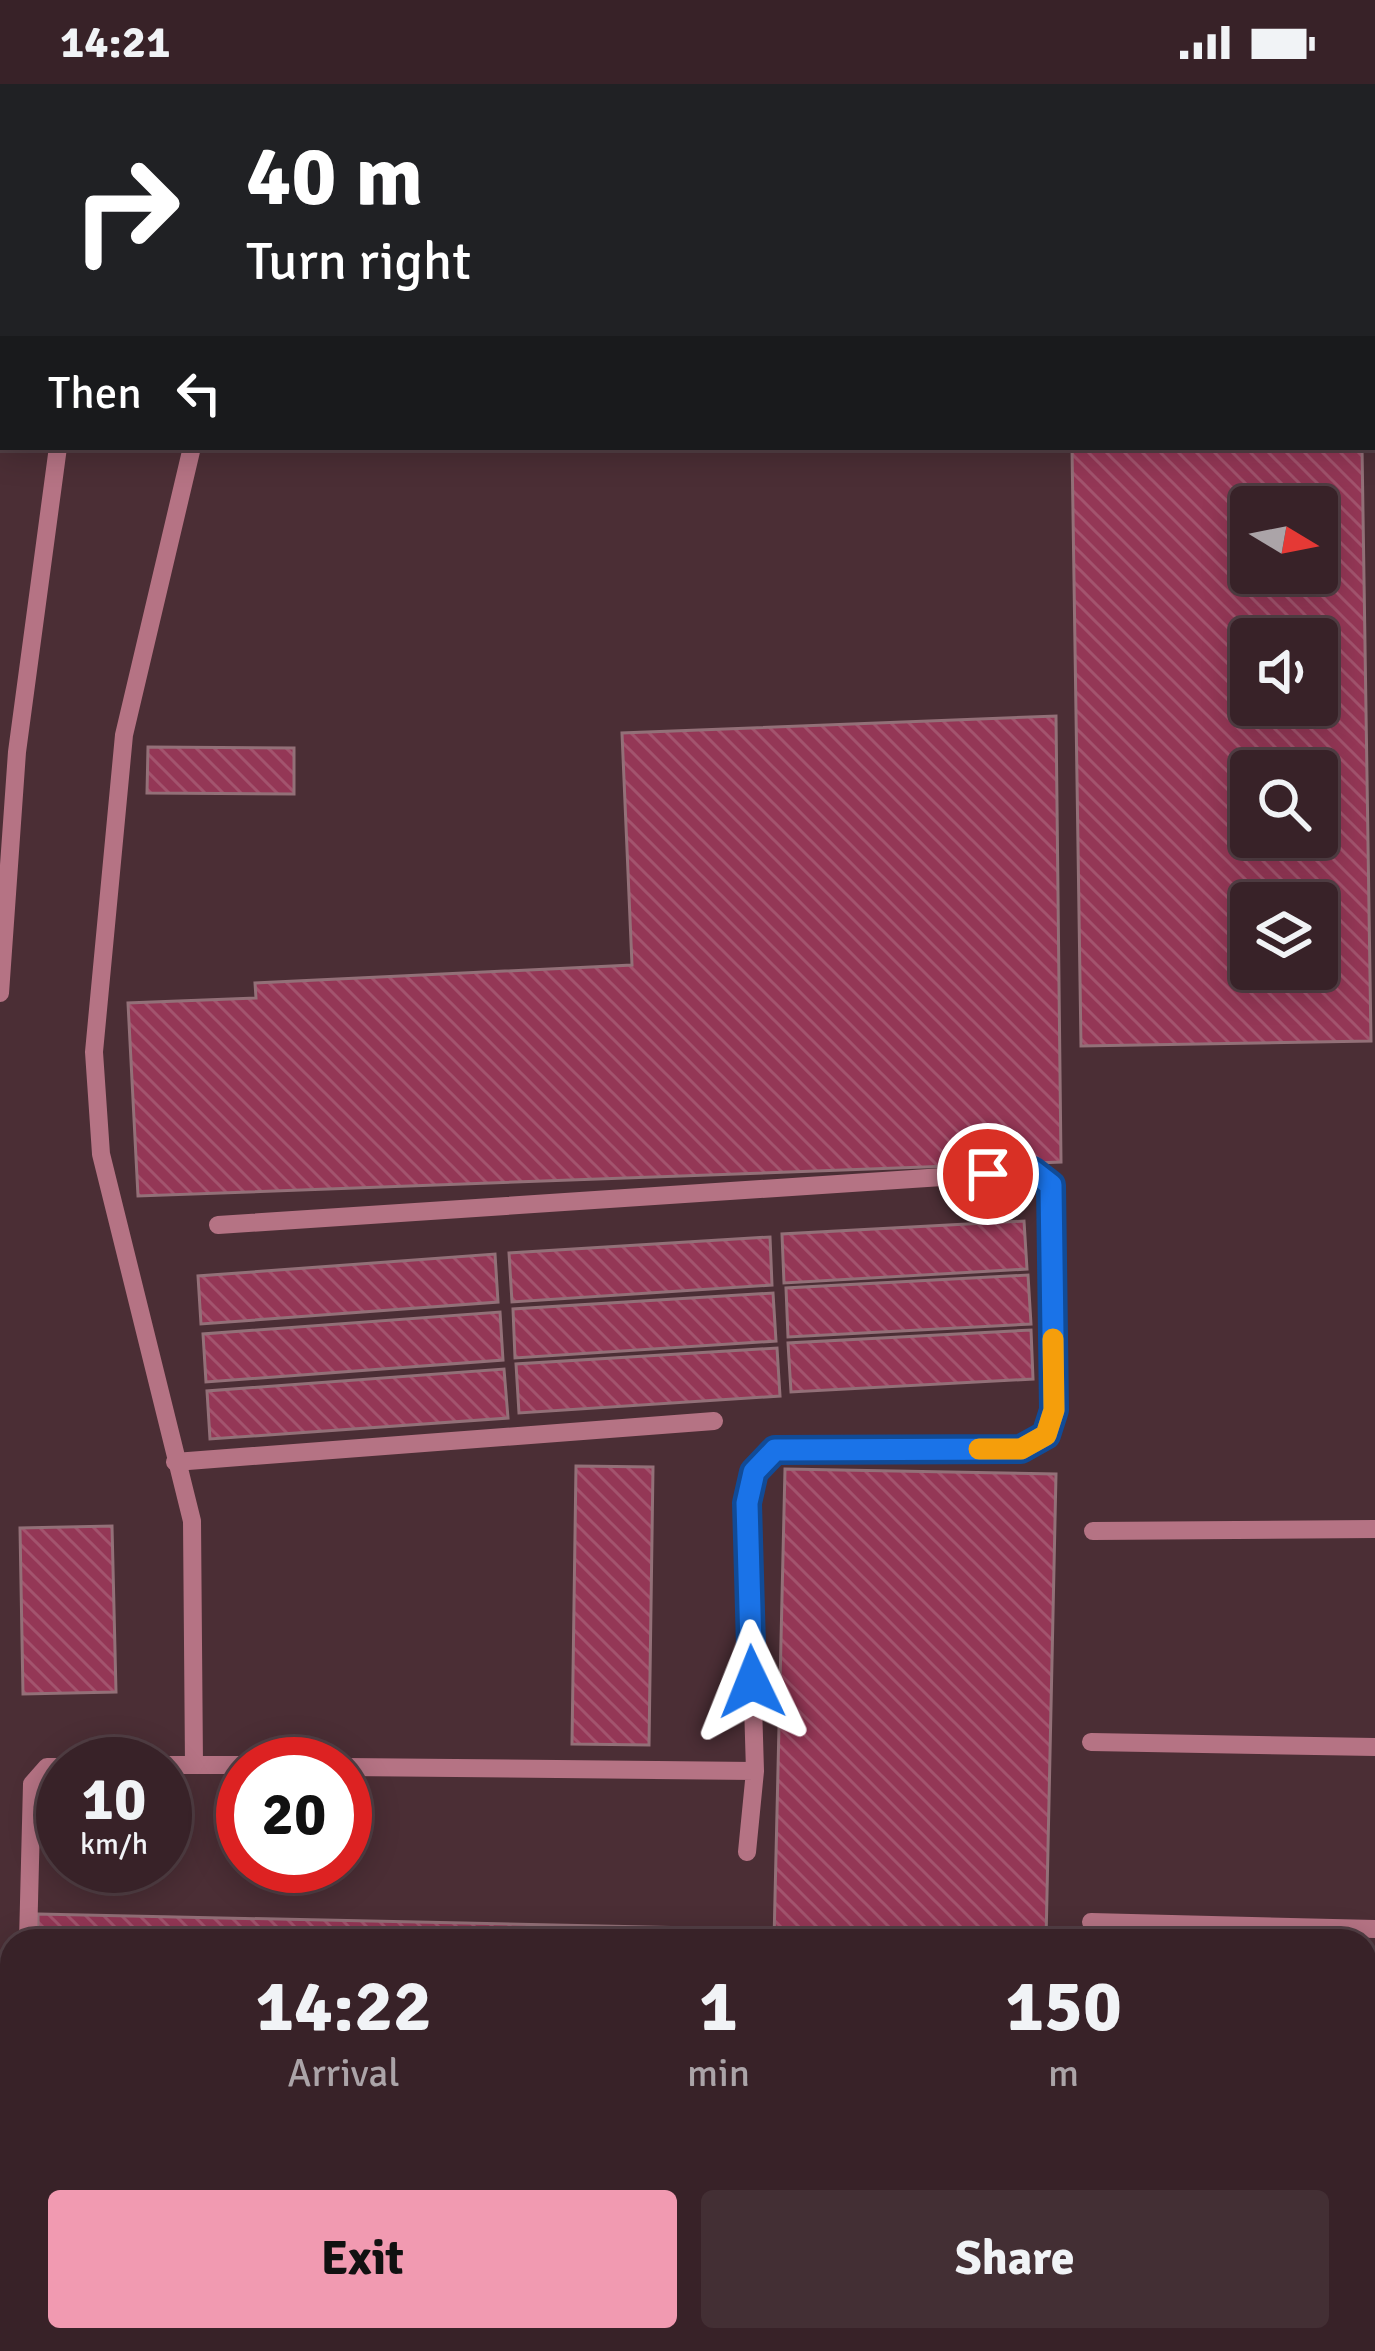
<!DOCTYPE html>
<style>
body{margin:0;font-family:Signika,sans-serif;background:#432f34;color:#f1f3f6;height:100vh;display:flex;flex-direction:column;font-size:45px;white-space:nowrap}
*{box-sizing:border-box;margin:0}
p{font-size:39px;color:#aba4a8}
.icon{flex:none;width:66px;height:66px;fill:none;stroke:currentColor;stroke-width:2;stroke-linecap:round;stroke-linejoin:round}
.map{position:relative;flex:1;overflow:hidden}
.panel{position:absolute;left:0px;top:1845px;width:1377px;height:423px;display:flex;flex-direction:column;background:#382228;border-radius:36px 36px 0 0;box-shadow:0 6px 30px #0003,0 0 0 3px #523f45}
.panel>*{flex:none}
.hud{position:absolute;left:0px;top:0px;width:1377px;height:366px;box-shadow:0 6px 30px #0003,0 0 0 3px #523f45;background:#202124;color:#fff;overflow:hidden}
.needle{width:78px;rotate:100deg}
.buttons{position:absolute;left:1230px;top:402px;display:grid;gap:24px}
.buttons a{display:grid;place-items:center;width:108px;height:108px;border-radius:12px;background:#382228;box-shadow:0 6px 30px #0003,0 0 0 3px #523f45;font-size:60px}
.speed{position:absolute;left:36px;top:1653px;display:flex;gap:24px;font-size:60px;font-weight:700;text-align:center}
.speed>*{display:grid;place-content:center;width:156px;height:156px;border-radius:50%;background:#382228;box-shadow:0 6px 30px #0003,0 0 0 3px #523f45;line-height:1}
.speed small{font-size:30px;font-weight:400}
.speed .limit{border:18px solid #d22;background:#fff;color:#111}
.pin{position:absolute;display:grid;place-items:center;width:102px;height:102px;color:#fff;margin:-51px;border:6px solid #fff;border-radius:50%;box-shadow:0 3px 12px #0007}
.me{position:absolute;width:132px;margin:-66px;rotate:358deg;stroke-linejoin:round;filter:drop-shadow(0 0 9px #0008)}
.turn{display:flex;align-items:center;gap:42px;height:252px;padding:0 48px;font-size:54px}
.turn .icon{width:156px;height:156px;stroke-width:2.5}
.turn b{display:block;font-size:84px;line-height:102px}
.then{display:flex;align-items:center;height:114px;padding:0 48px;background:#0003;gap:24px;font-size:45px}
.eta{display:flex;justify-content:space-evenly;align-items:center;height:204px;text-align:center}
.eta b{font-size:72px;font-weight:800;line-height:84px}
.cta{display:flex;gap:24px;margin-top:auto;padding:24px 48px}
.cta a{flex:1;height:138px;border-radius:12px;background:#f19ab1;color:#111;font-size:48px;font-weight:800;line-height:138px;text-align:center}
.cta a+a{background:#432f34;color:#f1f3f6}
.status{display:flex;justify-content:space-between;align-items:center;height:84px;padding:0 60px;background:#382228;direction:ltr}
.status svg{height:33px;fill:currentColor}
.map>svg:first-child{display:block}
</style>
<div class="status"><b>14:21</b><svg viewBox="0 0 49 12"><path d="M0 12V9h3v3zM5 12V6h3v6zM10 12V3h3v9zM15 12V0h3v12zM26 1h20v11H26zM47 4h2v5h-2z"/></svg></div>
<div class="map">
<svg width="1375" height="2267" viewBox="0 0 1375 2267">
<defs>
<pattern id="building-back-hatch" width="6" height="6" patternUnits="userSpaceOnUse" patternTransform="scale(3)"><rect width="6" height="6" fill="#943756"/><path d="M-1 5l2 2M0 0l6 6M5-1l2 2" fill="none" stroke="#a3546e"/></pattern>
</defs>
<rect width="100%" height="100%" fill="#4b2e35"/>
<!-- building -->
<path fill="url(#building-back-hatch)" stroke="#937078" stroke-width="3" fill-rule="evenodd" d="M 1072,363 L 1362,363 L 1371,957 L 1081,962 ZM 1251,423 L 1317,423 L 1317,489 L 1251,489 ZM 1251,555 L 1317,555 L 1317,621 L 1251,621 ZM 1251,687 L 1317,687 L 1317,753 L 1251,753 ZM 1251,819 L 1317,819 L 1317,885 L 1251,885 Z
M 1056,632 L 1061,1078 L 138,1112 L 128,919 L 256,914 L 255,899 L 632,881 L 622,649 Z
M 148,663 L 294,664 L 294,710 L 147,709 Z
M 1024,1137 L 1027,1185 L 784,1199 L 782,1150 Z
M 770,1153 L 772,1201 L 512,1218 L 509,1169 Z
M 495,1170 L 498,1218 L 201,1240 L 198,1192 Z
M 1028,1191 L 1031,1240 L 788,1253 L 786,1204 Z
M 773,1209 L 776,1257 L 515,1274 L 513,1225 Z
M 500,1228 L 503,1276 L 206,1298 L 203,1250 Z
M 1031,1246 L 1033,1295 L 791,1308 L 788,1259 Z
M 777,1264 L 780,1312 L 519,1329 L 516,1280 Z
M 504,1285 L 508,1334 L 210,1355 L 207,1307 Z
M 576,1382 L 653,1383 L 649,1661 L 572,1660 Z
M 785,1385 L 1056,1390 L 1046,1857 L 774,1857 Z
M 112,1442 L 116,1608 L 23,1610 L 20,1444 Z
M 38,1830 L 693,1844 L 693,1857 L 38,1857 Z
M 28,2256 L 683,2256 L 683,2267 L 28,2267 Z
M 765,2256 L 1037,2256 L 1036,2267 L 765,2267 Z"/>
<g fill="none" stroke-linecap="round" stroke-linejoin="round">
<!-- service -->
<path stroke="#b57384" stroke-width="18" d="M 255,0 L 255,3
M 920,0 L 921,3
M 1008,3 L 1008,0
M 1374,62 L 1375,62
M 192,363 L 124,651 L 94,968 L 101,1070 L 192,1437 L 194,1681
M 0,909 L 17,668 L 58,363
M 218,1141 L 1033,1087 L 1051,1101 L 1054,1326 L 1046,1351 L 1021,1365 L 775,1366 L 755,1388 L 747,1419 L 755,1687 L 747,1768
M 175,1378 L 714,1337
M 1093,1447 L 1375,1445
M 1091,1658 L 1375,1663
M 165,1681 L 243,1681
M 345,1683 L 755,1687
M 1091,1838 L 1375,1845
M 28,1857 L 32,1700 L 47,1683 L 63,1683
M 1365,2037 L 1375,2037
M 19,2267 L 19,2256"/>
</g>
<g fill="none" stroke-linecap="round" stroke-linejoin="round">
<!-- route casing -->
<g stroke="#114b97" stroke-width="30">
<path id="route" d="M 752,1598 L 747,1419 L 754,1388 L 775,1366 L 1021,1365 L 1046,1351 L 1054,1326 L 1051,1101 L 1033,1087 L 988,1090"/>
</g>
<!-- route -->
<use href="#route" stroke="#1a73e8" stroke-width="21"/>
<!-- slow -->
<path stroke="#f59e0b" stroke-width="21" d="M 979,1365 L 1021,1365 L 1046,1351 L 1054,1326 L 1053,1255"/>
</g>
</svg>
<div class="buttons">
<a><svg class="needle" viewBox="-14 -14 28 28"><path d="M0-13l5 13h-10z" fill="#e53935"/><path d="M0 13l5-13h-10z" fill="#aba4a8"/></svg></a>
<a><svg class="icon" aria-label="sound" viewBox="0 0 24 24"><path d="M4 9h4l5-4v14l-5-4H4zM17 9q2 3 0 6"/></svg></a>
<a><svg class="icon" aria-label="search" viewBox="0 0 24 24"><circle cx="10" cy="10" r="6"/><path d="M15 15l6 6"/></svg></a>
<a><svg class="icon" aria-label="layers" viewBox="0 0 24 24"><path d="M12 4l9 5-9 5-9-5zM3 14l9 5 9-5"/></svg></a>
</div>
<div class="speed"><div>10<small>km/h</small></div><div class="limit">20</div></div>
<div class="pin" style="left:988px;top:1090px;background:#d93025"><svg class="icon" aria-label="arrive" viewBox="0 0 24 24"><path d="M6 21V4h12l-3 4 3 4H6"/></svg></div>
<svg class="me" style="left:752px;top:1598px" viewBox="-20 -20 40 40"><path d="M0-17L14 15 0 8-14 15z" fill="#1a73e8" stroke="#fff" stroke-width="4"/></svg>
<div class="hud">
<div class="turn"><svg class="icon" aria-label="right" viewBox="0 0 24 24"><path d="M7 20v-9h11M14 6l5 5-5 5"/></svg><div><b>40 m</b>Turn right</div></div>
<div class="then">Then<svg class="icon" aria-label="left" viewBox="0 0 24 24"><path d="M17 20v-9H6M10 6l-5 5 5 5"/></svg></div>
</div>
<section class="panel">
<div class="eta">
<div><b>14:22</b><p>Arrival</p></div>
<div><b>1</b><p>min</p></div>
<div><b>150</b><p>m</p></div>
</div>
<div class="cta"><a>Exit</a><a>Share</a></div>
</section>
</div>
